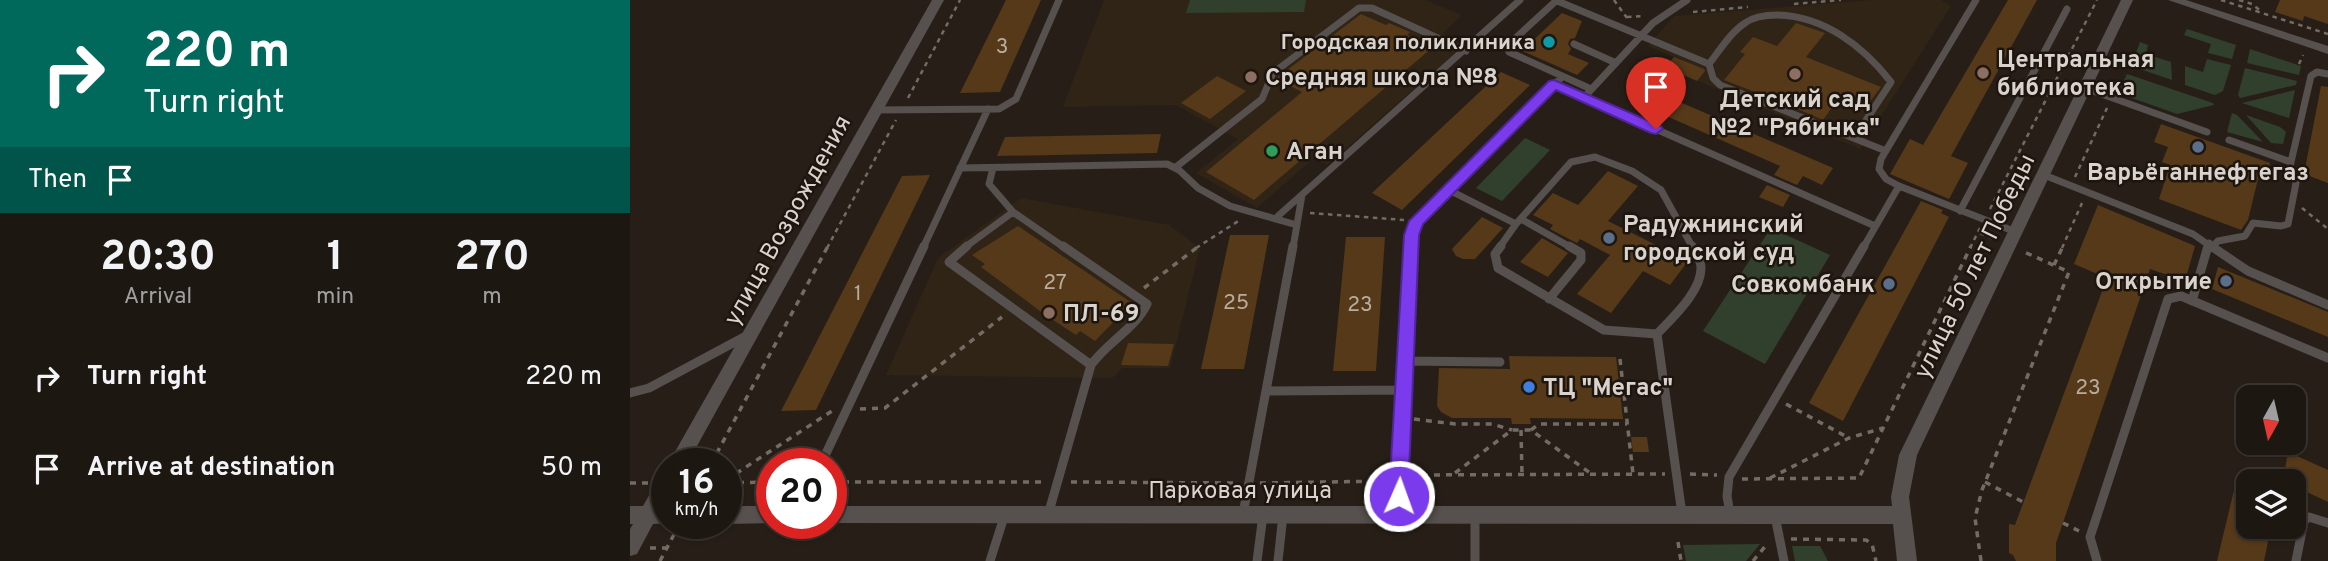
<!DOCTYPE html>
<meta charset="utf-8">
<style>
body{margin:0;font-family:Overpass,sans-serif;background:#25201a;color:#f1f3f6;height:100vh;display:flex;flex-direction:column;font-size:26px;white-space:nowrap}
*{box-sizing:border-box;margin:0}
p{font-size:23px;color:#a09f9f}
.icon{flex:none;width:38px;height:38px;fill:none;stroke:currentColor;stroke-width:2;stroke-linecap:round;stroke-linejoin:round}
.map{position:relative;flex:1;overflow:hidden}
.sheet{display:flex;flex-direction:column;background:#1d1711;width:630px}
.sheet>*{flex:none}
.banner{background:#00695c;color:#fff;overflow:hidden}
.needle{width:46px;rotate:188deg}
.fabs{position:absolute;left:1606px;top:385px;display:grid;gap:14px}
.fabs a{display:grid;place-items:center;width:70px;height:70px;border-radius:14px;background:#1d1711;box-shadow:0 2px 5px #0004,0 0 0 2px #3b3631;font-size:35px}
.speed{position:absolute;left:21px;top:448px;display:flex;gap:14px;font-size:35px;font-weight:700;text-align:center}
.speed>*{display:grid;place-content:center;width:91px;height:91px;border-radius:50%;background:#1d1711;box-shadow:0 2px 5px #0004,0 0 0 2px #3b3631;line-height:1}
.speed small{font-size:18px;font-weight:400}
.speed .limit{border:10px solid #d22;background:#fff;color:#111}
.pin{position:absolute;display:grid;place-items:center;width:60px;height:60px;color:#fff;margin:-72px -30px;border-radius:50% 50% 50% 0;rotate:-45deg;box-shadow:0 0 7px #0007}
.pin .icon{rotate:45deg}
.me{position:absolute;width:77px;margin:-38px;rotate:2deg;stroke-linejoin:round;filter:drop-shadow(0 0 5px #0008)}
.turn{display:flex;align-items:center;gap:24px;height:147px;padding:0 28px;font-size:32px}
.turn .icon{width:91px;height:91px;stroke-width:2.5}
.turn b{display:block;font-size:49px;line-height:60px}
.then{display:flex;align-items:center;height:66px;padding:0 28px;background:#0003;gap:14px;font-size:26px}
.eta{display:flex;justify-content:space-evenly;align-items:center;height:119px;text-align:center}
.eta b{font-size:42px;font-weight:700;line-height:49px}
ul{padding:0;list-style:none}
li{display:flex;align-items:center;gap:21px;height:91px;padding:0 28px}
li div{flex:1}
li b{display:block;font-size:26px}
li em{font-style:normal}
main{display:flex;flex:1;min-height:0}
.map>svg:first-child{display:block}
</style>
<main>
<section class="sheet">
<div class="banner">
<div class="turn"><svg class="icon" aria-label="right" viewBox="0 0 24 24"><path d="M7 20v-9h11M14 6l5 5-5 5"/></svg><div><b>220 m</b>Turn right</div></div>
<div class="then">Then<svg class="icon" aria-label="arrive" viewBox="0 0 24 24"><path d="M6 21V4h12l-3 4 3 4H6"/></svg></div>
</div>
<div class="eta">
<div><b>20:30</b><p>Arrival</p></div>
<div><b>1</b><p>min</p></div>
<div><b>270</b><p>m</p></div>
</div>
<ul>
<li><svg class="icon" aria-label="right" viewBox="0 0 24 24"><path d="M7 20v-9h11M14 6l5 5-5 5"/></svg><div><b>Turn right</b></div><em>220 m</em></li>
<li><svg class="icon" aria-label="arrive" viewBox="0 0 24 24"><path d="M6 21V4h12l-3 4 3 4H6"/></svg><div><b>Arrive at destination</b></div><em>50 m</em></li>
</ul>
</section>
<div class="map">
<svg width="1698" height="561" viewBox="0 0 1698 561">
<rect width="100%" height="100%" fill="#271f17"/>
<!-- built -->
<path fill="#302416" d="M 474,0 L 795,0 L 832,15 L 812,34 L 835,44 L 697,165 L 684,158 L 627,208 L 566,173 L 608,139 L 546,105 L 433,107 Z
M 1242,0 L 1311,0 L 1321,6 L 1230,149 L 1035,67 L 1044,57 L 1018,46 L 1044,16 Z
M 391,198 L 539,225 L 570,248 L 540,368 L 492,368 L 482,378 L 256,375 L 308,258 Z"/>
<!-- green -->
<path fill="#30402d" d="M 560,0 L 676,0 L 674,12 L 556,13 Z
M 1557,29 L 1606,45 L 1602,59 L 1578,53 L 1581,44 L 1554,35 Z
M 1510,42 L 1518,45 L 1516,54 L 1541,62 L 1542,80 L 1504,67 L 1502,63 Z
M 1620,49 L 1671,66 L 1669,75 L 1617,63 Z
M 1577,59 L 1601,65 L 1593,91 L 1585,95 L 1555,85 L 1555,66 L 1573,72 Z
M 1615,68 L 1667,81 L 1666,85 L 1610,98 L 1608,95 Z
M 1497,74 L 1583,103 L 1584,105 L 1547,114 L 1488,93 Z
M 1665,90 L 1659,118 L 1612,103 Z
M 1602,113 L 1607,115 L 1633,142 L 1597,132 Z
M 1616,115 L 1650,127 L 1656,132 L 1653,144 L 1641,143 Z
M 895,138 L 920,150 L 872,201 L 846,188 Z
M 1141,228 L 1200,255 L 1135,364 L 1073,331 Z
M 1130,544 L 1116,561 L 1056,561 L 1053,545 Z
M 1162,546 L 1190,546 L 1198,561 L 1165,561 Z"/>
<!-- building -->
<path fill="#553919" d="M 376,0 L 411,0 L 370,92 L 330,93 Z
M 1378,0 L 1407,0 L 1321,156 L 1338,163 L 1319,199 L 1260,174 L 1280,139 L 1293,145 Z
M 1650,0 L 1698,0 L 1698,24 L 1674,16 L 1673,21 L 1645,12 Z
M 932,13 L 952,21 L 945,38 L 940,39 L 938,44 L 941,49 L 938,54 L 959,63 L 947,75 L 892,51 Z
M 731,14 L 756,25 L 759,23 L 780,32 L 777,35 L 803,47 L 624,200 L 576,172 L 672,92 L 647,79 L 648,77 Z
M 1166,23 L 1195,33 L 1176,57 L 1251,87 L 1239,103 L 1213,92 L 1193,120 L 1163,107 L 1166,103 L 1139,92 L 1135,96 L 1094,80 L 1115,54 L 1110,52 L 1123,37 L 1147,46 Z
M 1044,57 L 1074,69 L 1075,71 L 1067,81 L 1035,67 Z
M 871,72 L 900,85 L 772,210 L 742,193 Z
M 587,76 L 616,91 L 580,119 L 551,103 Z
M 1013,86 L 1022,90 L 1203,168 L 1192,185 L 1173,176 L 1167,185 L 1144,175 L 1150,166 L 1000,100 Z
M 1691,86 L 1698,87 L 1698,183 L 1674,174 Z
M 1531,124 L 1640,163 L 1635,182 L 1628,179 L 1618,220 L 1611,230 L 1529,199 L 1540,165 L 1532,162 L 1538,147 L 1524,142 Z
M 531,134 L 527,153 L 367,156 L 375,137 Z
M 978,171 L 1008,186 L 978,221 L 1058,261 L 1040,285 L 1013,271 L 981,313 L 947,294 L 980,255 L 950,239 L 947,243 L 939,239 L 920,229 L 923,225 L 903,215 L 923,193 L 948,205 Z
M 300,175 L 186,410 L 151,411 L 272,176 Z
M 1137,185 L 1160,195 L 1153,207 L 1129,197 Z
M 1291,201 L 1313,210 L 1311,213 L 1319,217 L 1213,421 L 1179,403 Z
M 1468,205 L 1565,246 L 1555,281 L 1520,269 L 1426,543 L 1426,561 L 1386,561 L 1383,555 L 1379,553 L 1379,524 L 1385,525 L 1477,278 L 1444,264 Z
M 852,217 L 873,228 L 845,259 L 833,259 L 826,256 L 822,249 Z
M 388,226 L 502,303 L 465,341 L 450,331 L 446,335 L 414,314 L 351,267 L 355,264 L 342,255 Z
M 600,235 L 639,235 L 614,369 L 571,369 Z
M 716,237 L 755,237 L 746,371 L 703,371 Z
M 912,238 L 938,253 L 918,277 L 890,262 Z
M 1588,267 L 1698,312 L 1698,337 L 1582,289 Z
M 498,343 L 544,344 L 538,366 L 491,365 Z
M 879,356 L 986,357 L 993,419 L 900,418 L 901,424 L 882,424 L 881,418 L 822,418 L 811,412 L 807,406 L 809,368 L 880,369 Z
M 1001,437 L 1017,437 L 1019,452 L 1003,452 Z
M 1658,452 L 1698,470 L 1698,502 L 1664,486 L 1664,481 L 1653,481 Z
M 1605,486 L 1619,492 L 1619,527 L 1641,527 L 1634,561 L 1587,561 Z"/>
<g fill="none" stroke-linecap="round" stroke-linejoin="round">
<!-- path-far1 -->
<path stroke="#736c65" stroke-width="2.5" stroke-dasharray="4.5 4.5" stroke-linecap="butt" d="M 984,0 L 997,18
M 1591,0 L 1698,34
M 1609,0 L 1622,4 L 1632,12
M 1164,4 L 1211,0
M 1063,12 L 1118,7
M 997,17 L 1014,16
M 1669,64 L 1673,55
M 278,98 L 330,0
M 1445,177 L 1477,108
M 1672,208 L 1698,229
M 1360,209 L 1467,0
M 680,213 L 774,220
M 1350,233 L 1366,240
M 197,248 L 266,120
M 566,248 L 610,220
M 1340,248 L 1350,228
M 1432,248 L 1452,203"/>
<!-- path -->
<path stroke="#736c65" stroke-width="3.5" stroke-dasharray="6 6" stroke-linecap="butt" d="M 1424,265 L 1433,246
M 514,288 L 569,246
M 990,359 L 1003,474
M 1156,404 L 1219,438
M 230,409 L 255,408 L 372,317
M 784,419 L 825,424 L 862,424 L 882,430
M 891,430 L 892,475
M 901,430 L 909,424 L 997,424
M 81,464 L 198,246
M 825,473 L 882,430 L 901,430 L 960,473
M 1060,474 L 1087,475
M 780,475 L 1035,474
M 1140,478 L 1219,438 L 1253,428
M 1112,479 L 1229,478 L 1341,246
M 96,480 L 202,411
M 201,482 L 416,482
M 441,482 L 609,483
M 1355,482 L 1393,502
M 0,483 L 19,483
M 96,483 L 142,482
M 630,483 L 759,481
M 1433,523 L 1449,531
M 1161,539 L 1236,540 L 1242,544 L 1246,561
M 1048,542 L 1051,561
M 20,548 L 36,548
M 30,561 L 50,523
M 1123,561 L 1138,543
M 1351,561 L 1345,518 L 1352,490 L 1439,272 L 1392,251"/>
<!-- lane-far1 -->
<path stroke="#56504f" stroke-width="7" d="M 925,0 L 1079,64
M 927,0 L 879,44 L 879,52 L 961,89
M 1346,0 L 1251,159 L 1249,169 L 1256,179 L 1269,186 L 1386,232
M 944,44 L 986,63
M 1079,64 C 1090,50 1100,33 1115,23 C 1123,17 1137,15 1147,15 C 1194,16 1233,46 1261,82 L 1225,137
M 1079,64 L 1083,78 L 1090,85 L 1256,151
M 924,84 L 1245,226
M 1455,88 L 1577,132
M 958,93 L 1023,23 L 1057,0
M 247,110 L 369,109 L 386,99 L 429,0
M 1599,140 L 1661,162
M 546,167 L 632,99 L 643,73 L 729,8 L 742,8 L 836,51
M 330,168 L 537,164 L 549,170 L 568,188 L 600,206 L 667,225
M 1414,175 L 1563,234 L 1583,248
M 817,189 L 886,224
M 1330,211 L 1437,9
M 383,212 L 435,248
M 648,216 L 890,0
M 891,219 L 942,248
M 886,224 L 941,162 L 965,157 L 1002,171 L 1031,190 L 1063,248
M 1583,246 L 1588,241 L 1615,236 L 1623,223 L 1651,226 L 1658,224 L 1666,183 L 1660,169 L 1661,162 L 1681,76 L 1687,72 L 1698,74
M 293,248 L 358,109
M 334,248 L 383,212 L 359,184 L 363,168
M 663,248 L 672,195
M 781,248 L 786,221 L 932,77
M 869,248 L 886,224
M 1233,248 L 1269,186
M 1578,248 L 1579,243"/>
<!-- lane -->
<path stroke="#56504f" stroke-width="9" d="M 337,246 L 319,262 L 461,365
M 871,246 L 865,254 L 868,268 L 974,330 L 1027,334 C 1042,318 1072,291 1071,267 C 1071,260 1065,252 1062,246
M 1581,246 L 1618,271 L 1698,305
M 919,299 L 951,260 L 951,253 L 939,246
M 1562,301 L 1578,246
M 1027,334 L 1052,514
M 774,361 L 870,362
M 638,391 L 773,390
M 0,393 L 19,388 L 116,336
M 191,464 L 294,246
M 613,514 L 663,246
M 768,514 L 781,246
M 1100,514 L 1097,496 L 1099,477 L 1234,246
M 418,515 L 461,365 C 477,342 505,329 517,304 L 433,246
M 845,515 L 845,561
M 1145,516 L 1154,561
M 360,561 L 375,514
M 627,561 L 633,515
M 648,561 L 653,515
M 1467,561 L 1460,537 L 1538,299 L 1551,296 L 1698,358
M 1666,561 L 1674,521 L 1679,517 L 1698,523"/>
<!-- street -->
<path fill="#56504f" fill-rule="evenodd" d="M 302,0 L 314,0 L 57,464 L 38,464 Z
M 1491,0 L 1503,0 L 1287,455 L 1279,497 L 1287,561 L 1267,561 L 1263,524 L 199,523 L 201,506 L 1262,506 L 1261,497 L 1269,455 Z
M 1538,0 L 1556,0 L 1698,46 L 1698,54 Z
M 37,474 L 37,500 L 33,506 L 37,506 L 39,523 L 23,524 L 7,554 L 0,556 L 0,529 L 3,524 L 0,524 L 0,506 L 13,506 L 30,476 Z
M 96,506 L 142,506 L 144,523 L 96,524 Z"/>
</g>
<!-- route -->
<path fill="#7c3aed" stroke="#51269a" stroke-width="2" d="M 924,80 L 1031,126 L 1033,129 L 1026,134 L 1021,133 L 926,90 L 793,224 L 789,235 L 778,496 L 775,502 L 769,505 L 762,502 L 759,496 L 774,235 L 779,221 L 919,81 Z"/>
<!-- markers -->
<circle fill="#0f9aa8" stroke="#1e160e" stroke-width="2.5" cx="919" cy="42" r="7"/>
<g fill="#8d6e63" stroke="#1e160e" stroke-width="2.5">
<circle cx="1353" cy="73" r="7"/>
<circle cx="1165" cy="74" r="7"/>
<circle cx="621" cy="77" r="7"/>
<circle cx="419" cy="313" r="7"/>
</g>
<g fill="#5c6f8a" stroke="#1e160e" stroke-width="2.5">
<circle cx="1568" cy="147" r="7"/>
<circle cx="979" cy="238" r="7"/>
<circle cx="1596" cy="281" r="7"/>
<circle cx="1259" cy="284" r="7"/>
</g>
<circle fill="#2e9e5b" stroke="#1e160e" stroke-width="2.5" cx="642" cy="151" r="7"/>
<circle fill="#3f7fe0" stroke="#1e160e" stroke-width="2.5" cx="899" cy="387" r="7"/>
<g text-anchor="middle" stroke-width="5" stroke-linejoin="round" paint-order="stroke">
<!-- far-poi labels -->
<g font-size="21" font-weight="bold" fill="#d9d3cd" stroke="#1e160e" text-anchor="end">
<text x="905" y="49">Городская поликлиника</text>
</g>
<!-- number labels -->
<g font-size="21" fill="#b8aca0">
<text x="372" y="53">3</text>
<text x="425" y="289">27</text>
<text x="228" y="300">1</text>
<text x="606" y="309">25</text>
<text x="730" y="311">23</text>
<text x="1458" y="394">23</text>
</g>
<!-- poi labels -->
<g font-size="24" font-weight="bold" fill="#d9d3cd" stroke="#1e160e" text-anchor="start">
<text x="1367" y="67">Центральная<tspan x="1367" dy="28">библиотека</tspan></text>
<text x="635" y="85">Средняя школа №8</text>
<text x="1165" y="107" text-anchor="middle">Детский сад<tspan x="1165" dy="28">№2 "Рябинка"</tspan></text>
<text x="656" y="159">Аган</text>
<text x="1568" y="180" text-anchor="middle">Варьёганнефтегаз</text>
<text x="993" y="232">Радужнинский<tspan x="993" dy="28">городской суд</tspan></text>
<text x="1582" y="289" text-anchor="end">Открытие</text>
<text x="1245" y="292" text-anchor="end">Совкомбанк</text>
<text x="433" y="321">ПЛ-69</text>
<text x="913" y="395">ТЦ "Мегас"</text>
</g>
<!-- street labels -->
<g font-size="24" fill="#d9d3cd" stroke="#1e160e">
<text transform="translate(157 220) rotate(-61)" y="8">улица Возрождения</text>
<text transform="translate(1344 266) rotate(-64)" y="8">улица 50 лет Победы</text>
<text x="610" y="498">Парковая улица</text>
</g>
</g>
</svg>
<div class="fabs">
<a><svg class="needle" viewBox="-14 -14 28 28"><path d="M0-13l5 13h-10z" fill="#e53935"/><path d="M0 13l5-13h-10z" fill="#a09f9f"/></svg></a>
<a><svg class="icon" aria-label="layers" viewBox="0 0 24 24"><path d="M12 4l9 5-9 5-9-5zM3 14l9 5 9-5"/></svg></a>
</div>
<div class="speed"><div>16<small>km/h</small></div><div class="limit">20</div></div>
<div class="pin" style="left:1026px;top:129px;background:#d93025"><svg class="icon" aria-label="arrive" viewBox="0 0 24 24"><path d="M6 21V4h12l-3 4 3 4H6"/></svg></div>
<svg class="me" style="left:769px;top:496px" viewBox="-20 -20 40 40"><circle r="17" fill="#7c3aed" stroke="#fff" stroke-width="3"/><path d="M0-11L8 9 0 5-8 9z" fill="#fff"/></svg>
</div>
</main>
